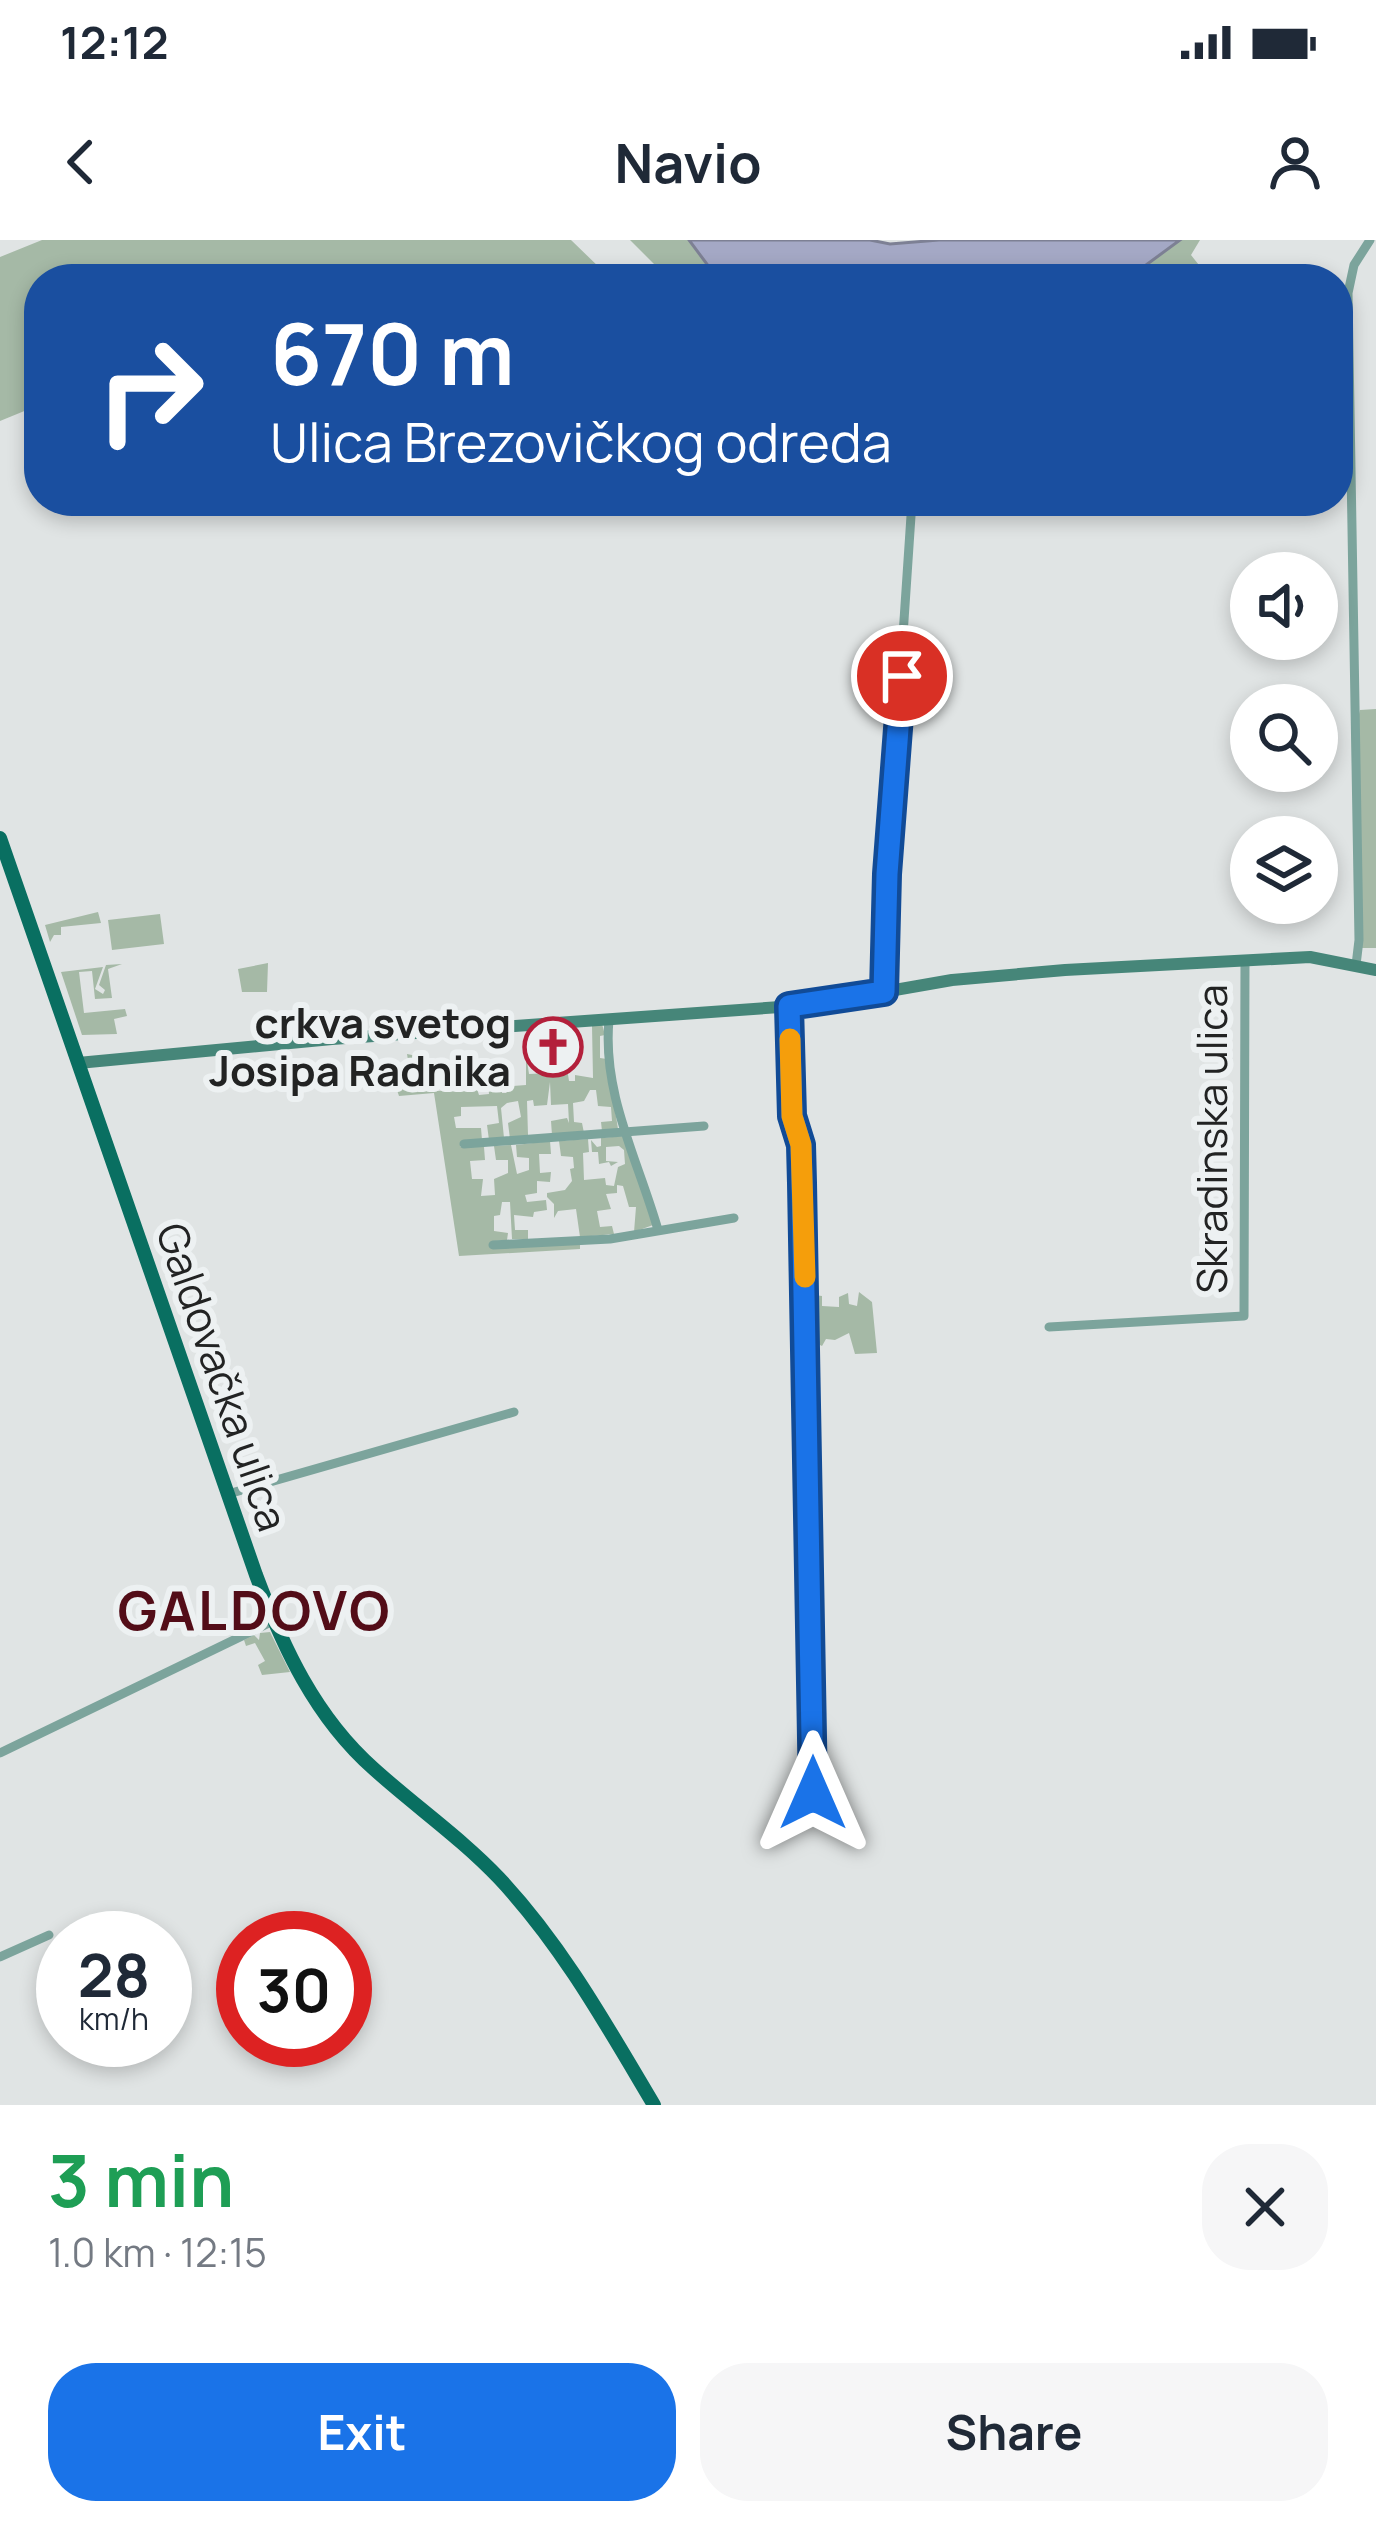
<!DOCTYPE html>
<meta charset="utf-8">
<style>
body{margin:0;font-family:Manrope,sans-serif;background:#f6f6f7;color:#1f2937;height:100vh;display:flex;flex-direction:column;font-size:45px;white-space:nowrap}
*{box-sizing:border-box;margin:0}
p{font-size:39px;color:#747a83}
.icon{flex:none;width:66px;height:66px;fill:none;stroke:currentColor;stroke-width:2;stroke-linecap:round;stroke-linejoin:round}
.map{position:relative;height:1865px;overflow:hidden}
.drawer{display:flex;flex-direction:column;background:#fff;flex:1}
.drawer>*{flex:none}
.top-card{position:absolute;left:24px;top:24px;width:1329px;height:252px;border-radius:48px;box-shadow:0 6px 18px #0003;background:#1a4fa0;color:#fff;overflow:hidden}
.buttons{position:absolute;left:1230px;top:312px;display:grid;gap:24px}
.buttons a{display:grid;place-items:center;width:108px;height:108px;border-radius:50%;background:#fff;box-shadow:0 6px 18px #0003;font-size:60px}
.speed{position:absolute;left:36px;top:1671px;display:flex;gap:24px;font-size:60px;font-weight:700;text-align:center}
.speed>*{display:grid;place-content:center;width:156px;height:156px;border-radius:50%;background:#fff;box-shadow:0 6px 18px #0003;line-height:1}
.speed small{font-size:30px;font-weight:400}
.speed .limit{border:18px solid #d22;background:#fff;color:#111}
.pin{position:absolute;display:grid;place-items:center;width:102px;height:102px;color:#fff;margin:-51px;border:6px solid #fff;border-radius:50%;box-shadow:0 3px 12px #0007}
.me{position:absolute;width:132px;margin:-66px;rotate:0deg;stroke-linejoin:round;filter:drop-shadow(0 0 9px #0008)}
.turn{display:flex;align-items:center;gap:42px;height:252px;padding:0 48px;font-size:54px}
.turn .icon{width:156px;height:156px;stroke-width:2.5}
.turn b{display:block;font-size:84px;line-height:102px}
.round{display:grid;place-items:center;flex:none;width:126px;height:126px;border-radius:48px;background:#f6f6f7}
.head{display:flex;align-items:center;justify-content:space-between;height:204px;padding:0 48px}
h1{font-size:72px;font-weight:700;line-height:90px;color:#1e9e55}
.button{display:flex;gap:24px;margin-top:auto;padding:24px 48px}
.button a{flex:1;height:138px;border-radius:48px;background:#1a73e8;color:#fff;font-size:48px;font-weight:700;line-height:138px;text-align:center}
.button a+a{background:#f6f6f7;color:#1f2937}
.status{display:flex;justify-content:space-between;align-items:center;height:84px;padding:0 60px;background:#fff;direction:ltr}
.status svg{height:33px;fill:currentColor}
header{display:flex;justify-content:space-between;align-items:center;height:156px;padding:0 48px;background:#fff;font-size:54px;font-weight:700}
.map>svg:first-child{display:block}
</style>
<div class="status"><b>12:12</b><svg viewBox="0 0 49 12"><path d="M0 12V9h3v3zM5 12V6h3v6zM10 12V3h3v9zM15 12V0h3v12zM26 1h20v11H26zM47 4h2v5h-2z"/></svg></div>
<header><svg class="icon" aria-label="back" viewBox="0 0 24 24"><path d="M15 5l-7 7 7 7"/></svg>Navio<svg class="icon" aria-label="person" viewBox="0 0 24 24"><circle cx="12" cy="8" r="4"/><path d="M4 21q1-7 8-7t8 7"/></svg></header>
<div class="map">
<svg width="1376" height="1865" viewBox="0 0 1376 1865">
<rect width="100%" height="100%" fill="#e0e4e4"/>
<!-- green -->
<path fill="#a5b9a6" d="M 42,0 L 571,0 L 603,31 L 627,39 L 39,39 L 39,165 L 0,181 L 0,17 Z
M 630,0 L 689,0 L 718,39 L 669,39 Z
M 1180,0 L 1200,0 L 1191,15 L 1210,39 L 1127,39 Z
M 383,261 L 693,261 L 625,276 Z
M 1376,469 L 1376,708 L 1362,708 L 1358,478 L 1360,470 Z
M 98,672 L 101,683 L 61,687 L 61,695 L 54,695 L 50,702 L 45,685 Z
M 160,674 L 164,704 L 112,710 L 108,680 Z
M 268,723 L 267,752 L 242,752 L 238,729 Z
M 122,724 L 108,729 L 112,758 L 95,759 L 92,731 L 79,732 L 84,773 L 125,769 L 127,776 L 114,779 L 117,794 L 82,795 L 61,732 L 103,727 L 95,749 L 103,754 L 105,750 L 99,745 L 106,725 Z
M 602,784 L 605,795 L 600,796 L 600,818 L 607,819 L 618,889 L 602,891 L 601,882 L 612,881 L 611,867 L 598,866 L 596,850 L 590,850 L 584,861 L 573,863 L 574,882 L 582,883 L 584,893 L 552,895 L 551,881 L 567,878 L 569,883 L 568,864 L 551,865 L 550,842 L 547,865 L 534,866 L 533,860 L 527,861 L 528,895 L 510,899 L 508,883 L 521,877 L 518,861 L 507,863 L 501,868 L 504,898 L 489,900 L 487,885 L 499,883 L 497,866 L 461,867 L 461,876 L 454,877 L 456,888 L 481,888 L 482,900 L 462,901 L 460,907 L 484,907 L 485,920 L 470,921 L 472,939 L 483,939 L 481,956 L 495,955 L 494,939 L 508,933 L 508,920 L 496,920 L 494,906 L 511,905 L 517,934 L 529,930 L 529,918 L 517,917 L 516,905 L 550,901 L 551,914 L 539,914 L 540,933 L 551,932 L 550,942 L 537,941 L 537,953 L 525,955 L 527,962 L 546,960 L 547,970 L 534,972 L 533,977 L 514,975 L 515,990 L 528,990 L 528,999 L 512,999 L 510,962 L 502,962 L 500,975 L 494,976 L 494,991 L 508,993 L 507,1000 L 495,1001 L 580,1004 L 580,1009 L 459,1016 L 434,853 L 399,856 L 391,832 L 402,833 L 408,848 L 415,847 L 413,833 L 405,830 L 409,826 L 407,814 L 422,817 L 424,825 L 435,824 L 437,851 L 450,850 L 451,845 L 464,841 L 467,849 L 477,849 L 479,855 L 489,854 L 487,826 L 500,824 L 510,837 L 508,846 L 501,847 L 502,853 L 506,853 L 513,846 L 526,845 L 526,814 L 529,834 L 552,833 L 553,820 L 565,819 L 565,815 L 569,841 L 575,841 L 575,835 L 593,838 L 592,786 Z
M 623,896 L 653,985 L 634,992 L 636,967 L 629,967 L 623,946 L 617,945 L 617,953 L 606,954 L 611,969 L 597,971 L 600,987 L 612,986 L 614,994 L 580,997 L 576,969 L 558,971 L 554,978 L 554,964 L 547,957 L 547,953 L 565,950 L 572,941 L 570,929 L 574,928 L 573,917 L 561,916 L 559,901 L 588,899 L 589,912 L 583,913 L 584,940 L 605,938 L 606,945 L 614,946 L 618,927 L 625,924 L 624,910 L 619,906 L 606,907 L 606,921 L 618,922 L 611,926 L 609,922 L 599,924 L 598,912 L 592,912 L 591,900 L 597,907 L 601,906 L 601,898 Z
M 859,1052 L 872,1062 L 877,1113 L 855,1114 L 849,1093 L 835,1100 L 826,1099 L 822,1106 L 810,1100 L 808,1060 L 814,1055 L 822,1056 L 822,1066 L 839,1067 L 839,1057 L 848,1053 L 849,1064 L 857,1066 Z
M 270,1392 L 290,1432 L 262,1435 L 258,1425 L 265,1421 L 255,1403 L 246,1406 L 244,1400 L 254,1395 L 259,1400 L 260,1393 Z"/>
<!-- water -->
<path fill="#a4a8c5" stroke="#7d8094" stroke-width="3" d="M 689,0 L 870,0 L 890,4 L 939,0 L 1180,0 L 1127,39 L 718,39 Z"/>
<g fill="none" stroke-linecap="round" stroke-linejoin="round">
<!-- street -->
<path stroke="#7ca49c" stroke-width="9" d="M 780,269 L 867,261
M 1356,725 L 1359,700 L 1348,53 L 1354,25 L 1370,0
M 884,752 L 887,634 L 912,261
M 789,766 L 792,876 L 801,905 L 813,1553
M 609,780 C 602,854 638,920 658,990
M 533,793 L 533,794
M 464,904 L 704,886
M 493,1005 L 610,999 L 734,978
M 1049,1087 L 1244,1076 L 1245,720
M 228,1254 L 514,1172
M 0,1513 L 273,1381
M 0,1717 L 49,1695"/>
<!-- secondary -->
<path stroke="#468679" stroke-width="12" d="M 78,823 L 332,799 L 809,765 L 952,740 L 1065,730 L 1310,717 L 1376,730"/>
<!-- primary -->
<path stroke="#096f61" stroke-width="14" d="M 0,598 L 256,1335 C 283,1407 315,1477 374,1529 C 415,1566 461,1598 499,1638 C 562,1705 607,1786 654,1865"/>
</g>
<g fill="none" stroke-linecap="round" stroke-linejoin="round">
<!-- route casing -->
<g stroke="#114b97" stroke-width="30">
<path id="route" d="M 813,1553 L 802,943 L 801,905 L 792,876 L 789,766 L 884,752 L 887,634 L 902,436"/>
</g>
<!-- route -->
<use href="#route" stroke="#1a73e8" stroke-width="21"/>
<!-- slow -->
<path stroke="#f59e0b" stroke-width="21" d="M 790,799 L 792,876 L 801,905 L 805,1037"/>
</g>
<!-- icons -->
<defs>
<g id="church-ring" transform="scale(3)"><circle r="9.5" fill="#edf1f2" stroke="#b3203b" stroke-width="1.5"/><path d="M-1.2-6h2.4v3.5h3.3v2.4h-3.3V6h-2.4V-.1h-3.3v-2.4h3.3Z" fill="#b3203b"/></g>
</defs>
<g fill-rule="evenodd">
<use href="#church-ring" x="553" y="807"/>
</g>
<g text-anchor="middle" stroke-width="12" stroke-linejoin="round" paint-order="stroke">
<!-- poi labels -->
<g font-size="42" font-weight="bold" fill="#222323" stroke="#edf1f2" text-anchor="end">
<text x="511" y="798">crkva svetog<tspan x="511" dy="48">Josipa Radnika</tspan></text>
</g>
<!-- street labels -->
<g font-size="42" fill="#222323" stroke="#edf1f2">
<text transform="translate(1212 899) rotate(-90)" y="15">Skradinska ulica</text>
<text transform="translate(222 1137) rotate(71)" y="15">Galdovačka ulica</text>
</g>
<!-- district labels -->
<g font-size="54" font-weight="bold" letter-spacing="3" fill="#530d18" stroke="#edf1f2">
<text x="255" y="1390">GALDOVO</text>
</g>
</g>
</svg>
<div class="buttons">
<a><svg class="icon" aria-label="sound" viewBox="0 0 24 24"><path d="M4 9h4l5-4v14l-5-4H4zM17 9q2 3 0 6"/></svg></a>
<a><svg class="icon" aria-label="search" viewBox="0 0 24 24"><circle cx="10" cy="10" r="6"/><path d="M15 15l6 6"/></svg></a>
<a><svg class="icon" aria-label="layers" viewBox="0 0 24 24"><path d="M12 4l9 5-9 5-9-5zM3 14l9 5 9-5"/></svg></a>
</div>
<div class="speed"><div>28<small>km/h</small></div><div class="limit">30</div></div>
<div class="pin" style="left:902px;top:436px;background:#d93025"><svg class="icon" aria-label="arrive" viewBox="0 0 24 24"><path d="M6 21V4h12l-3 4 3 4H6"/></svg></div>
<svg class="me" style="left:813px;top:1553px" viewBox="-20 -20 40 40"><path d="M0-17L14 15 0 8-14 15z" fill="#1a73e8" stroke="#fff" stroke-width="4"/></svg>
<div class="top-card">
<div class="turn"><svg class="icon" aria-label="right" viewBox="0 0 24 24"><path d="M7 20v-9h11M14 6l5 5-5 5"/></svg><div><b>670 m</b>Ulica Brezovičkog odreda</div></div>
</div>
</div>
<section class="drawer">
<div class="head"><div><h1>3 min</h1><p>1.0 km · 12:15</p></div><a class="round"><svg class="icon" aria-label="close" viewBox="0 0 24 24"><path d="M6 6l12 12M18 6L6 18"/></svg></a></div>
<div class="button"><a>Exit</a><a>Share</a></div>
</section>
